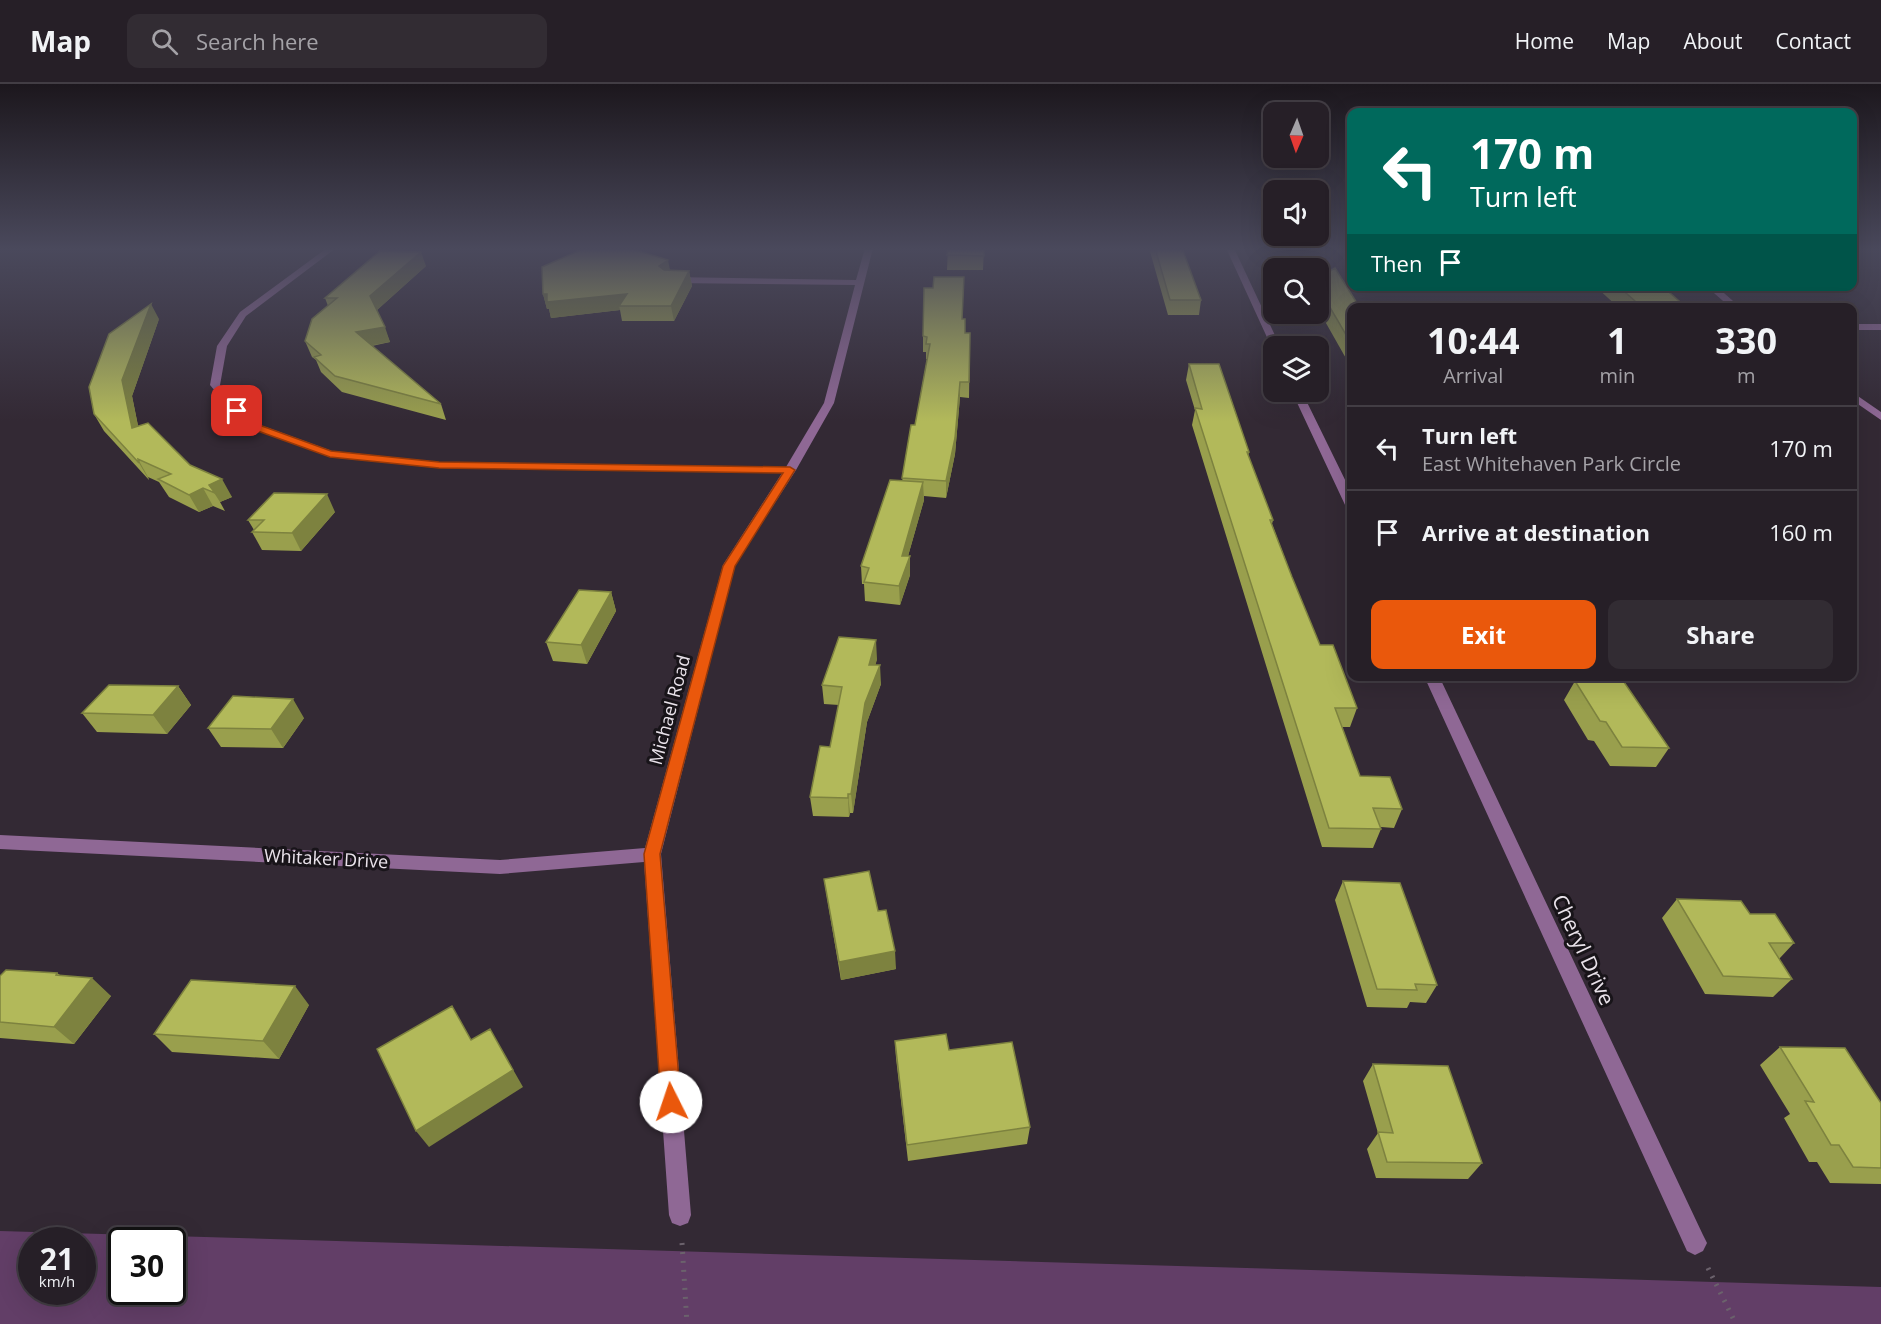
<!DOCTYPE html>
<style>
body{margin:0;font-family:"Open Sans",sans-serif;background:#322c33;color:#f1f3f6;height:100vh;display:flex;flex-direction:column;font-size:22px;white-space:nowrap}
*{box-sizing:border-box;margin:0}
p{font-size:20px;color:#a4a2a7}
.icon{flex:none;width:33px;height:33px;fill:none;stroke:currentColor;stroke-width:2;stroke-linecap:round;stroke-linejoin:round}
.map{position:relative;flex:1;overflow:hidden}
.side{position:absolute;left:1347px;top:219px;width:510px;height:378px;display:flex;flex-direction:column;background:#261f27;border-radius:12px;box-shadow:0 6px 24px #0002,0 0 0 2px #423d44}
.side>*{flex:none}
.banner{position:absolute;left:1347px;top:24px;width:510px;height:183px;border-radius:12px;box-shadow:0 6px 24px #0002,0 0 0 2px #423d44;background:#00695c;color:#fff;overflow:hidden}
.needle{width:39px;rotate:182deg}
.tools{position:absolute;left:1263px;top:18px;display:grid;gap:12px}
.tools a{display:grid;place-items:center;width:66px;height:66px;border-radius:12px;background:#261f27;box-shadow:0 6px 24px #0002,0 0 0 2px #423d44;font-size:30px}
.speed{position:absolute;left:18px;top:1143px;display:flex;gap:12px;font-size:30px;font-weight:700;text-align:center}
.speed>*{display:grid;place-content:center;width:78px;height:78px;border-radius:50%;background:#261f27;box-shadow:0 6px 24px #0002,0 0 0 2px #423d44;line-height:1}
.speed small{font-size:15px;font-weight:400}
.speed .limit{border:3px solid #111;border-radius:9px;background:#fff;color:#111}
.pin{position:absolute;display:grid;place-items:center;width:51px;height:51px;color:#fff;margin:-26px;border-radius:12px;box-shadow:0 3px 9px #0006}
.me{position:absolute;width:66px;margin:-33px;rotate:356deg;stroke-linejoin:round;filter:drop-shadow(0 0 4px #0008)}
.turn{display:flex;align-items:center;gap:21px;height:126px;padding:0 24px;font-size:27px}
.turn .icon{width:78px;height:78px;stroke-width:2.5}
.turn b{display:block;font-size:42px;line-height:51px}
.then{display:flex;align-items:center;height:57px;padding:0 24px;background:#0003;gap:12px;font-size:22px}
.eta{display:flex;justify-content:space-evenly;align-items:center;height:102px;text-align:center}
.eta b{font-size:36px;font-weight:700;line-height:42px}
.button{display:flex;gap:12px;margin-top:auto;padding:12px 24px}
.button a{flex:1;height:69px;border-radius:12px;background:#ea580c;color:#fff;font-size:24px;font-weight:700;line-height:69px;text-align:center}
.button a+a{background:#322c33;color:#f1f3f6}
ul{padding:0;list-style:none}
li{display:flex;align-items:center;gap:18px;height:84px;padding:0 24px;border-top:2px solid #423d44}
li div{flex:1}
li b{display:block;font-size:22px}
li em{font-style:normal}
header{display:flex;align-items:center;gap:36px;box-sizing:border-box;height:84px;padding:0 30px;background:#261f27;border-bottom:2px solid #423d44}
header strong{font-size:28px}
nav{display:flex;gap:33px;margin-inline-start:auto;font-size:21px}
.search{width:420px;height:54px;background:#322c33;display:flex;align-items:center;gap:15px;box-sizing:border-box;padding:0 21px;border-radius:12px;color:#a4a2a7;font-size:22px}
.map>svg:first-child{display:block}
</style>
<header>
<strong>Map</strong>
<div class="search"><svg class="icon" aria-label="search" viewBox="0 0 24 24"><circle cx="10" cy="10" r="6"/><path d="M15 15l6 6"/></svg>Search here</div>
<nav><a>Home</a><a>Map</a><a>About</a><a>Contact</a></nav>
</header>
<div class="map">
<svg width="1881" height="1240" viewBox="0 0 1881 1240">
<rect width="100%" height="100%" fill="#332934"/>
<!-- green -->
<path fill="#623e67" fill-rule="evenodd" d="M 0,1147 L 1881,1203 L 1881,1240 L 0,1240 ZM 82,1156 L 82,1208 L 32,1208 L 32,1156 ZM 172,1156 L 172,1208 L 122,1208 L 122,1156 Z"/>
<g fill="none" stroke-linecap="round" stroke-linejoin="round">
<!-- path -->
<path stroke="#6b626c" stroke-width="5" stroke-dasharray="2 7" stroke-linecap="butt" d="M 682,1159 L 687,1240
M 1708,1184 L 1736,1240"/>
<!-- minor -->
<path fill="#8f6895" fill-rule="evenodd" d="M 327,164 L 336,164 L 246,232 L 227,262 L 220,301 L 252,338 L 332,367 L 439,378 L 786,383 L 824,319 L 855,201 L 671,199 L 667,196 L 671,193 L 856,196 L 865,164 L 873,164 L 834,319 L 796,386 L 735,481 L 661,770 L 691,1131 L 688,1139 L 680,1142 L 672,1139 L 669,1131 L 644,778 L 500,790 L 0,765 L 0,751 L 500,776 L 645,764 L 723,481 L 782,389 L 439,384 L 330,373 L 244,342 L 210,301 L 217,262 L 240,228 Z
M 1226,164 L 1234,164 L 1280,262 L 1274,264 L 1271,262 Z
M 1706,202 L 1716,202 L 1741,224 L 1731,224 Z
M 1852,240 L 1881,240 L 1881,246 L 1852,246 Z
M 1292,308 L 1302,308 L 1352,410 L 1352,426 L 1346,423 Z
M 1852,308 L 1881,328 L 1881,336 L 1852,316 Z
M 1424,592 L 1439,592 L 1703,1151 L 1707,1159 L 1703,1167 L 1695,1171 L 1687,1167 Z"/>
</g>
<!-- wall -->
<path fill="#999f4d" d="M 948,164 L 984,164 L 983,186 L 947,186 Z
M 1149,164 L 1182,164 L 1201,216 L 1199,231 L 1168,231 Z
M 426,182 L 377,226 L 390,258 L 372,262 L 441,320 L 446,336 L 342,308 L 321,288 L 316,276 L 312,273 L 305,257 L 328,222 L 325,214 Z
M 670,186 L 689,187 L 692,202 L 674,237 L 622,237 L 620,226 L 551,234 L 549,225 L 547,225 L 543,210 Z
M 964,193 L 962,235 L 965,249 L 970,249 L 969,314 L 960,313 L 955,370 L 946,414 L 924,412 L 924,416 L 908,472 L 910,472 L 910,491 L 900,521 L 865,517 L 864,500 L 862,500 L 861,482 L 902,397 L 915,341 L 927,275 L 926,275 L 926,268 L 923,268 L 923,252 L 933,204 Z
M 1318,194 L 1352,224 L 1352,285 L 1318,225 Z
M 1595,202 L 1662,202 L 1687,224 L 1619,224 Z
M 159,235 L 132,312 L 138,342 L 232,413 L 220,418 L 225,427 L 213,422 L 199,428 L 169,413 L 159,398 L 148,393 L 149,396 L 104,347 L 94,330 Z
M 1189,280 L 1249,368 L 1248,372 L 1273,436 L 1272,440 L 1292,493 L 1320,561 L 1357,624 L 1350,643 L 1342,643 L 1360,692 L 1402,725 L 1394,744 L 1381,743 L 1381,745 L 1373,764 L 1322,763 L 1192,341 L 1195,326 L 1186,296 Z
M 335,428 L 301,467 L 262,466 L 252,448 L 254,446 L 248,436 Z
M 611,508 L 616,527 L 587,580 L 553,577 L 546,558 Z
M 877,575 L 875,581 L 881,600 L 867,638 L 853,729 L 850,729 L 849,733 L 813,732 L 810,713 L 830,663 L 839,621 L 824,620 L 822,601 Z
M 1575,597 L 1669,664 L 1656,683 L 1610,682 L 1594,657 L 1588,656 L 1564,616 Z
M 178,602 L 191,621 L 167,650 L 97,648 L 82,629 Z
M 304,634 L 283,664 L 221,663 L 208,644 Z
M 824,795 L 878,827 L 896,885 L 841,896 L 827,814 Z
M 1343,797 L 1437,901 L 1426,919 L 1410,918 L 1407,924 L 1367,923 L 1335,816 Z
M 1677,815 L 1750,830 L 1794,859 L 1779,875 L 1792,895 L 1773,913 L 1705,910 L 1662,834 Z
M 57,889 L 60,891 L 111,912 L 74,960 L 0,954 L 0,892 Z
M 309,921 L 279,975 L 172,968 L 154,950 Z
M 895,957 L 949,966 L 1030,1043 L 1027,1060 L 908,1077 L 896,974 Z
M 1780,963 L 1881,1019 L 1881,1100 L 1830,1099 L 1817,1078 L 1809,1078 L 1784,1034 L 1790,1030 L 1760,981 Z
M 1373,980 L 1482,1079 L 1468,1095 L 1376,1094 L 1367,1065 L 1378,1049 L 1363,997 Z"/>
<!-- shaded-wall -->
<path fill="#7d823f" d="M 421,168 L 426,182 L 376,227 L 370,212 Z
M 668,176 L 671,191 L 662,196 L 659,182 Z
M 689,187 L 692,202 L 674,237 L 671,222 Z
M 543,210 L 627,210 L 619,222 L 620,226 L 551,234 L 549,225 L 547,225 Z
M 151,220 L 159,235 L 132,312 L 142,361 L 132,344 L 122,296 Z
M 385,243 L 390,258 L 362,263 L 356,248 Z
M 960,298 L 960,313 L 955,370 L 946,414 L 946,397 Z
M 138,375 L 148,393 L 149,396 L 139,379 Z
M 222,395 L 232,413 L 220,418 L 209,401 Z
M 923,398 L 924,416 L 903,490 L 902,472 Z
M 203,404 L 213,422 L 199,428 L 189,411 Z
M 327,410 L 335,428 L 301,467 L 292,449 Z
M 910,472 L 910,491 L 900,521 L 899,502 Z
M 611,508 L 616,527 L 587,580 L 581,561 Z
M 876,556 L 877,575 L 871,600 L 869,581 Z
M 880,581 L 881,600 L 867,638 L 853,729 L 851,710 L 865,619 Z
M 178,602 L 191,621 L 167,650 L 153,631 Z
M 293,615 L 304,634 L 283,664 L 271,645 Z
M 848,710 L 850,729 L 849,733 L 848,714 Z
M 895,867 L 896,885 L 841,896 L 839,878 Z
M 92,894 L 111,912 L 74,960 L 54,943 Z
M 295,902 L 309,921 L 279,975 L 263,957 Z
M 490,945 L 523,1003 L 429,1063 L 416,1047 Z"/>
<!-- building -->
<path fill="#b2b95a" stroke="#7d823f" stroke-width="1.5" d="M 585,164 L 629,164 L 668,176 L 659,182 L 664,186 L 689,187 L 671,222 L 619,222 L 627,210 L 547,218 L 547,210 L 543,210 L 542,183 Z
M 948,164 L 984,164 L 984,172 L 947,171 Z
M 1155,164 L 1182,164 L 1201,216 L 1170,216 Z
M 380,167 L 421,168 L 370,212 L 385,243 L 356,248 L 441,320 L 335,292 L 314,273 L 321,271 L 305,257 L 312,235 L 337,214 L 325,214 Z
M 1335,184 L 1360,224 L 1352,224 L 1352,261 L 1318,203 L 1318,194 Z
M 934,193 L 964,193 L 962,235 L 965,235 L 965,249 L 970,249 L 969,298 L 960,298 L 955,354 L 946,397 L 902,394 L 911,341 L 915,341 L 930,260 L 926,260 L 927,253 L 923,252 L 924,204 L 933,204 Z
M 1618,202 L 1662,202 L 1687,224 L 1643,224 Z
M 151,220 L 122,296 L 132,344 L 148,339 L 190,381 L 222,395 L 209,401 L 215,409 L 203,404 L 189,411 L 158,395 L 171,390 L 138,375 L 139,379 L 94,330 L 89,303 L 109,250 Z
M 1189,280 L 1219,280 L 1249,368 L 1247,368 L 1273,436 L 1270,436 L 1292,493 L 1320,561 L 1333,561 L 1357,624 L 1335,624 L 1360,692 L 1390,693 L 1402,725 L 1373,724 L 1381,745 L 1329,744 L 1195,324 L 1202,325 Z
M 890,396 L 923,398 L 902,472 L 910,472 L 899,502 L 864,498 L 869,484 L 861,482 Z
M 274,409 L 327,410 L 292,449 L 252,448 L 264,436 L 248,436 Z
M 579,506 L 611,508 L 581,561 L 546,558 Z
M 839,553 L 876,556 L 869,581 L 880,581 L 865,619 L 851,710 L 848,710 L 848,714 L 810,713 L 820,662 L 830,663 L 842,603 L 822,601 Z
M 1575,597 L 1624,598 L 1669,664 L 1622,663 L 1606,638 L 1600,637 Z
M 109,601 L 178,602 L 153,631 L 82,629 Z
M 233,612 L 293,615 L 271,645 L 208,644 Z
M 869,787 L 878,827 L 886,826 L 895,867 L 839,878 L 824,795 Z
M 1343,797 L 1400,799 L 1437,901 L 1415,900 L 1417,906 L 1377,905 Z
M 1677,815 L 1741,817 L 1750,830 L 1775,830 L 1794,859 L 1769,859 L 1792,895 L 1723,892 Z
M 6,886 L 57,889 L 56,891 L 92,894 L 54,943 L 0,938 L 0,892 Z
M 191,896 L 295,902 L 263,957 L 154,950 Z
M 452,922 L 471,956 L 490,945 L 513,986 L 416,1047 L 377,965 Z
M 946,950 L 949,966 L 1012,958 L 1030,1043 L 907,1061 L 895,957 Z
M 1780,963 L 1845,964 L 1881,1019 L 1881,1084 L 1853,1083 L 1839,1061 L 1831,1061 L 1805,1017 L 1814,1018 Z
M 1373,980 L 1448,982 L 1482,1079 L 1387,1078 L 1378,1048 L 1393,1049 Z"/>
<!-- sky -->
<linearGradient id="sky" x2="0" y2="1"><stop stop-color="#1c171d"/><stop offset="0.49" stop-color="#4a495c"/><stop offset="1" stop-color="#4a495c" stop-opacity="0"/></linearGradient>
<rect width="1881" height="337" fill="url(#sky)"/>
<!-- route -->
<path fill="#ea580c" stroke="#983908" stroke-width="1.5" d="M 233,325 L 240,325 L 251,338 L 331,367 L 439,378 L 790,383 L 795,386 L 735,482 L 660,770 L 681,1018 L 678,1025 L 671,1028 L 664,1025 L 661,1018 L 644,770 L 723,482 L 783,389 L 439,384 L 330,373 L 244,342 L 232,327 Z"/>
<g text-anchor="middle" stroke-width="6" stroke-linejoin="round" paint-order="stroke">
<!-- street labels -->
<g font-size="18" fill="#eae3eb" stroke="#181419">
<text transform="translate(670 626) rotate(-75)" y="6">Michael Road</text>
<text transform="translate(326 775) rotate(3)" y="6">Whitaker Drive</text>
</g>
<!-- near-street labels -->
<g font-size="21" fill="#eae3eb" stroke="#181419">
<text transform="translate(1583 866) rotate(65)" y="7">Cheryl Drive</text>
</g>
</g>
</svg>
<div class="tools">
<a><svg class="needle" viewBox="-14 -14 28 28"><path d="M0-13l5 13h-10z" fill="#e53935"/><path d="M0 13l5-13h-10z" fill="#a4a2a7"/></svg></a>
<a><svg class="icon" aria-label="sound" viewBox="0 0 24 24"><path d="M4 9h4l5-4v14l-5-4H4zM17 9q2 3 0 6"/></svg></a>
<a><svg class="icon" aria-label="search" viewBox="0 0 24 24"><circle cx="10" cy="10" r="6"/><path d="M15 15l6 6"/></svg></a>
<a><svg class="icon" aria-label="layers" viewBox="0 0 24 24"><path d="M12 4l9 5-9 5-9-5zM3 14l9 5 9-5"/></svg></a>
</div>
<div class="speed"><div>21<small>km/h</small></div><div class="limit">30</div></div>
<div class="pin" style="left:237px;top:327px;background:#d93025"><svg class="icon" aria-label="arrive" viewBox="0 0 24 24"><path d="M6 21V4h12l-3 4 3 4H6"/></svg></div>
<svg class="me" style="left:671px;top:1018px" viewBox="-20 -20 40 40"><circle r="19" fill="#fff"/><path d="M0-13L10 11 0 6-10 11z" fill="#ea580c"/></svg>
<div class="banner">
<div class="turn"><svg class="icon" aria-label="left" viewBox="0 0 24 24"><path d="M17 20v-9H6M10 6l-5 5 5 5"/></svg><div><b>170 m</b>Turn left</div></div>
<div class="then">Then<svg class="icon" aria-label="arrive" viewBox="0 0 24 24"><path d="M6 21V4h12l-3 4 3 4H6"/></svg></div>
</div>
<section class="side">
<div class="eta">
<div><b>10:44</b><p>Arrival</p></div>
<div><b>1</b><p>min</p></div>
<div><b>330</b><p>m</p></div>
</div>
<ul>
<li><svg class="icon" aria-label="left" viewBox="0 0 24 24"><path d="M17 20v-9H6M10 6l-5 5 5 5"/></svg><div><b>Turn left</b><p>East Whitehaven Park Circle</p></div><em>170 m</em></li>
<li><svg class="icon" aria-label="arrive" viewBox="0 0 24 24"><path d="M6 21V4h12l-3 4 3 4H6"/></svg><div><b>Arrive at destination</b></div><em>160 m</em></li>
</ul>
<div class="button"><a>Exit</a><a>Share</a></div>
</section>
</div>
